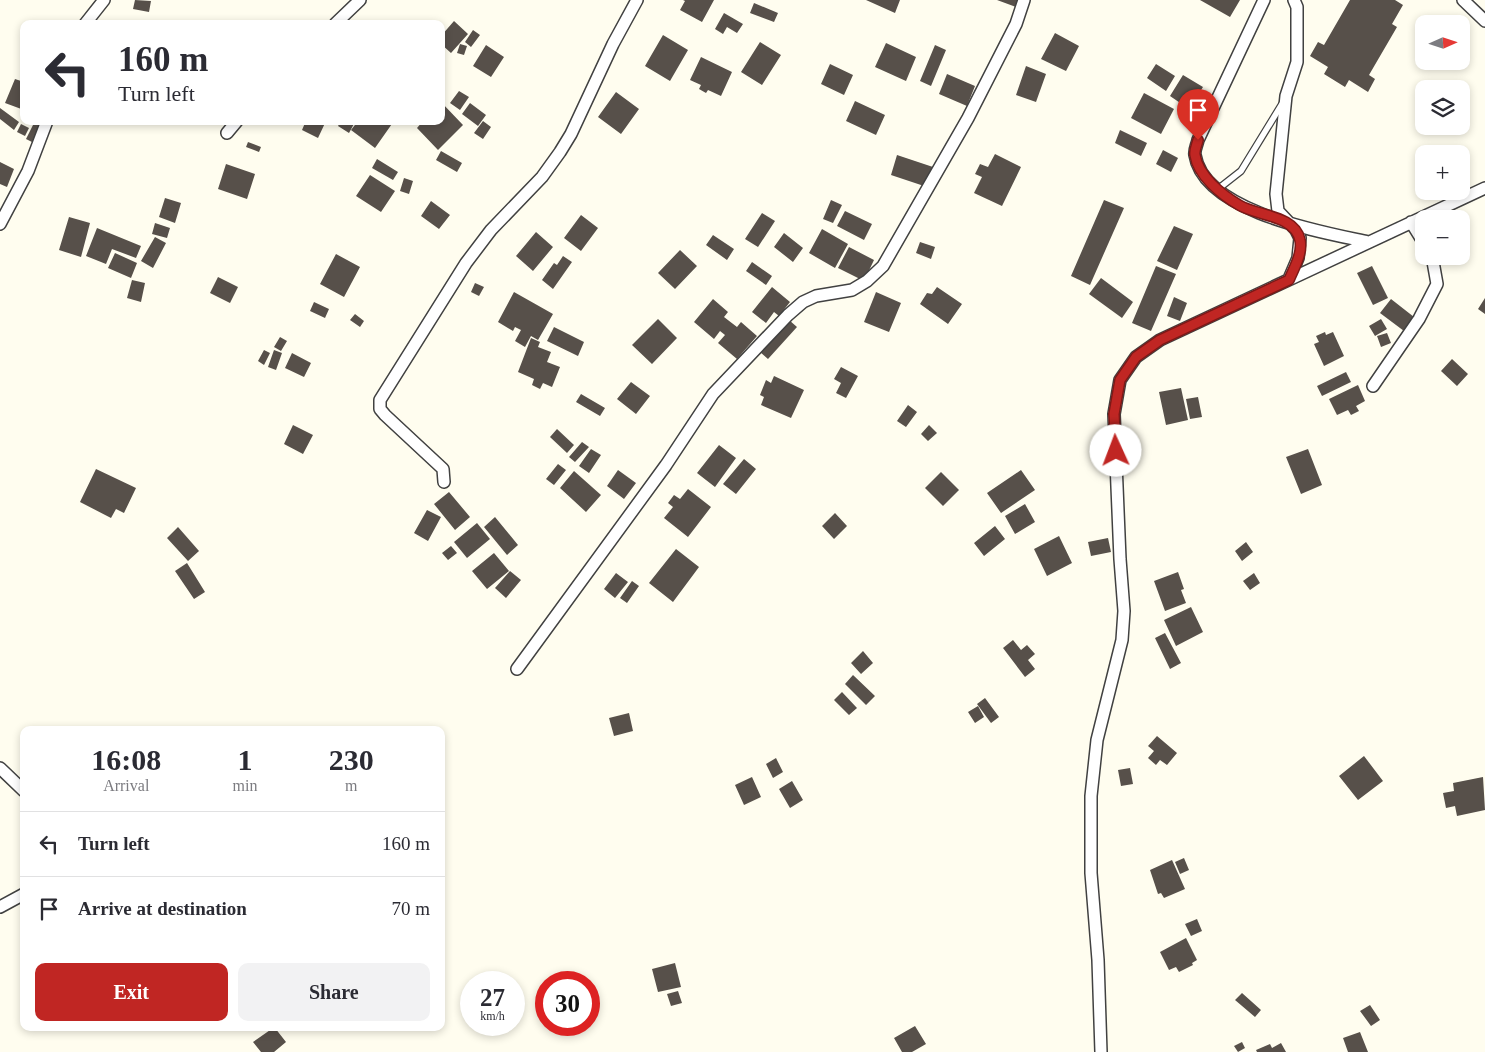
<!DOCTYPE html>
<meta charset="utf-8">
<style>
body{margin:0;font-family:"Times New Roman",serif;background:#f2f2f3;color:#2b2b33;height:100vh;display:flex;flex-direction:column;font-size:19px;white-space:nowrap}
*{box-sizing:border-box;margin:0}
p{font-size:16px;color:#7c7c81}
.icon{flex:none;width:28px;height:28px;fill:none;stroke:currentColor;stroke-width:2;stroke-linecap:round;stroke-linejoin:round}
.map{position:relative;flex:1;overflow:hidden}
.drawer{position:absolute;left:20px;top:726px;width:425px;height:305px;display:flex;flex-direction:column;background:#fff;border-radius:10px;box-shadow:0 2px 8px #0003}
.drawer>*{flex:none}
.guide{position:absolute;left:20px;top:20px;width:425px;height:105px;border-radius:10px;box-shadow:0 2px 8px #0003;background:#fff;color:#2b2b33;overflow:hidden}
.needle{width:32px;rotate:87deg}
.tools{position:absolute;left:1415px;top:15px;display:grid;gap:10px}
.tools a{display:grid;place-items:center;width:55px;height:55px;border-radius:10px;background:#fff;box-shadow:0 2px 8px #0003;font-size:25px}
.speed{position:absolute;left:460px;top:971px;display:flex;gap:10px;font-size:25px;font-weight:700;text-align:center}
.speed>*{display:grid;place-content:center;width:65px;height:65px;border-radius:50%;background:#fff;box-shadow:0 2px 8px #0003;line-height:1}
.speed small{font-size:12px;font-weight:400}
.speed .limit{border:8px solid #d22;background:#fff;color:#111}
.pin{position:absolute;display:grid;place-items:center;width:42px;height:42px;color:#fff;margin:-51px -21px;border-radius:50% 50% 50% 0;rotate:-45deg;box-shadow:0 0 5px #0007}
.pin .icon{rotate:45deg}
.me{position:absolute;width:55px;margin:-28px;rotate:358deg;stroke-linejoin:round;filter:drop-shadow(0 0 4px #0008)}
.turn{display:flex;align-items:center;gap:18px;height:105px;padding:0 15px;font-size:22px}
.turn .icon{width:65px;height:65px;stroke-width:2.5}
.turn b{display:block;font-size:35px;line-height:42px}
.eta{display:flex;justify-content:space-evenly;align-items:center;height:85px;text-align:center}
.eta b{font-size:30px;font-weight:600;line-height:35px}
.primary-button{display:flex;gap:10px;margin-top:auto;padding:10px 15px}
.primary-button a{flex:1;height:58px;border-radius:10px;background:#c02623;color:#fff;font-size:20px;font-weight:600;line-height:58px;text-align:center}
.primary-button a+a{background:#f2f2f3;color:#2b2b33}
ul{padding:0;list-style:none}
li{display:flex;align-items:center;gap:15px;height:65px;padding:0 15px;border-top:1px solid #e1e1e2}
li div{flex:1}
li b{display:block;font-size:19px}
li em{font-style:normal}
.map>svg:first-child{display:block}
</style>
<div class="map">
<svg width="1485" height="1052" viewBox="0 0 1485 1052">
<rect width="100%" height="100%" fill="#fffdef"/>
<!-- building -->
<path fill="#57504a" d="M 135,0 L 151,1 L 149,12 L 133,9 Z
M 683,0 L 714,0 L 702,22 L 680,10 L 685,1 Z
M 866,0 L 900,0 L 895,13 Z
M 997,0 L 1018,0 L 1016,7 Z
M 1200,0 L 1240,0 L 1230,17 Z
M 1350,0 L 1395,0 L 1403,5 L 1392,24 L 1397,27 L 1369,75 L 1375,79 L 1368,92 L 1349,80 L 1345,87 L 1324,74 L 1328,67 L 1310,56 L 1318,42 L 1324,45 Z
M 754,3 L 778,13 L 774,22 L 750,13 Z
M 724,13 L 743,24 L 737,33 L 727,27 L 723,34 L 715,29 Z
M 454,21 L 468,34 L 451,53 L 441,44 L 441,36 Z
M 473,30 L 480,35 L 471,47 L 465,42 Z
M 1055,33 L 1079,46 L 1066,71 L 1041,59 Z
M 663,35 L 688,50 L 670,81 L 645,66 Z
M 760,42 L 781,55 L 762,85 L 741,72 Z
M 886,43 L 916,57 L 906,81 L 875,67 Z
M 460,44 L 467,46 L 464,55 L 457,53 Z
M 486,45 L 504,57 L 491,77 L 473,66 Z
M 935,45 L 946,50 L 931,86 L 920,81 Z
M 701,57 L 732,72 L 721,96 L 708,90 L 706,93 L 699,89 L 701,85 L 690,80 Z
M 830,64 L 853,75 L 844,95 L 821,84 Z
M 1156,64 L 1175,76 L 1166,91 L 1147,78 Z
M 1026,66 L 1046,74 L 1036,102 L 1016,95 Z
M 947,74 L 975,86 L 967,106 L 939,94 Z
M 1183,75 L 1203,87 L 1189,109 L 1170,96 Z
M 15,79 L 24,82 L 24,110 L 5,103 Z
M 459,91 L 469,97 L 460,110 L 450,103 Z
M 616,92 L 639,109 L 621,134 L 598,117 Z
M 1144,93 L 1174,109 L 1161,134 L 1131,118 Z
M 855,101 L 885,115 L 876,135 L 846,121 Z
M 441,102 L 463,125 L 438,150 L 417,128 L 423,121 L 441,121 Z
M 470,103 L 486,115 L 478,126 L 462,114 Z
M 0,108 L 19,122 L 14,130 L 0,119 Z
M 35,121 L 43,125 L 34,143 L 26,139 Z
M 302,121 L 326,121 L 318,138 L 302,130 L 305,123 Z
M 341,121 L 353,121 L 355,122 L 349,133 L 338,126 Z
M 358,121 L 394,121 L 375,148 L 351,130 Z
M 483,121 L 491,127 L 483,139 L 474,133 Z
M 21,124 L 29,128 L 25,136 L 17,132 Z
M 1120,130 L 1147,143 L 1141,156 L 1115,143 Z
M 248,142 L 261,147 L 259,152 L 246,147 Z
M 1163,150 L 1178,158 L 1171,172 L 1156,164 Z
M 441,151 L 462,163 L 457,172 L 436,160 Z
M 995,154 L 1021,167 L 1002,206 L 974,193 L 982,177 L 975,174 L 980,164 L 988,167 Z
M 897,155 L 933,167 L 927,187 L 891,175 Z
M 377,159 L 398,172 L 393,180 L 372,168 Z
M 0,162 L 14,169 L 7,187 L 0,184 Z
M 226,164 L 255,174 L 247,199 L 218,189 Z
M 370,175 L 395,191 L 381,212 L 356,196 Z
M 404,178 L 413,181 L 409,194 L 400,191 Z
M 165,198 L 181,203 L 175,223 L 159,217 Z
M 831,200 L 842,205 L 833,223 L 823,219 Z
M 1104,200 L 1124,208 L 1090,285 L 1071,276 Z
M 431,201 L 450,215 L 439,229 L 421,216 Z
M 845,211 L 872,224 L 864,240 L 837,226 Z
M 762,213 L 775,221 L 758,247 L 745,239 Z
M 581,215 L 598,228 L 581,251 L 564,238 Z
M 69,217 L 90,223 L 81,257 L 59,250 Z
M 155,223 L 170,228 L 167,238 L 152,234 Z
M 1174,226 L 1193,234 L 1177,270 L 1157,261 Z
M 97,228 L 141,246 L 136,258 L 112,249 L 106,264 L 86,256 Z
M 822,229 L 848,244 L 835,268 L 809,253 Z
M 536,232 L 553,247 L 533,271 L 516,256 Z
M 784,233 L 803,248 L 793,262 L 774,247 Z
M 713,235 L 734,249 L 727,260 L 706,245 Z
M 155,237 L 166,243 L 153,268 L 141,261 Z
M 920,242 L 935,247 L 931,259 L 916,253 Z
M 849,247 L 874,260 L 864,281 L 838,268 Z
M 680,250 L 697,266 L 675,289 L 658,273 Z
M 115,253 L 137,263 L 131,278 L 108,268 Z
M 336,254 L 360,267 L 344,297 L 320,284 Z
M 563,256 L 572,262 L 553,289 L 542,280 L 554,263 L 557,265 Z
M 752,262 L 772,276 L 766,285 L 746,271 Z
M 1156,266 L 1176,274 L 1151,331 L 1132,323 Z
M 1372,266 L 1388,298 L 1373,305 L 1357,273 Z
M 218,277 L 238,287 L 230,303 L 210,293 Z
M 1101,278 L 1133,302 L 1122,318 L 1089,294 Z
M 132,280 L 145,283 L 141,302 L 127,298 Z
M 475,283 L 484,287 L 479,296 L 471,292 Z
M 772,287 L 790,302 L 779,316 L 774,312 L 766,323 L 752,312 Z
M 937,287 L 962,304 L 948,324 L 920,304 L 927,293 L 932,294 Z
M 514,292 L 553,314 L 538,340 L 531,336 L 525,347 L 515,341 L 521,330 L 515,327 L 513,331 L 498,322 Z
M 876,292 L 901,303 L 889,332 L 864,322 Z
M 1174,297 L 1187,303 L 1180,321 L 1167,316 Z
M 1485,298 L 1485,314 L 1478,309 Z
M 713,299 L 728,312 L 724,317 L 737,327 L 741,322 L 757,336 L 737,359 L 718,343 L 725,335 L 720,331 L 714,339 L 694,322 Z
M 1391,299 L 1414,317 L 1404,331 L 1380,313 Z
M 314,302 L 329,309 L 325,318 L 310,311 Z
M 355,314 L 364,321 L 360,327 L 350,320 Z
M 658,319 L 677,338 L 652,364 L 632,345 Z
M 1381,319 L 1387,329 L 1375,336 L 1369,326 Z
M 789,320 L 797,327 L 768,359 L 760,352 Z
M 554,327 L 584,342 L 578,356 L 547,341 Z
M 1325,332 L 1326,335 L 1333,332 L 1344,356 L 1324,366 L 1314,344 L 1319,342 L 1316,336 Z
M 1387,333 L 1391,343 L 1381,347 L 1377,336 Z
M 280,337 L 287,341 L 281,351 L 274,347 Z
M 531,338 L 540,342 L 538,347 L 551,352 L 547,362 L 560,367 L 552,387 L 543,383 L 540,389 L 532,385 L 534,379 L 518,372 Z
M 264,350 L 270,353 L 264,365 L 258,361 Z
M 274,350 L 282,353 L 276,370 L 268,367 Z
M 292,353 L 311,363 L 304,377 L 285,368 Z
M 1452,359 L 1468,374 L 1457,386 L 1441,371 Z
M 841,367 L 858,376 L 846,398 L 836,393 L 841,383 L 834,379 Z
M 1346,372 L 1351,382 L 1322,396 L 1317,386 Z
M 774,376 L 804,390 L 791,418 L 761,405 L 764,397 L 760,395 L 766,380 L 771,383 Z
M 631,382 L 650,396 L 636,414 L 617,399 Z
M 1358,385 L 1365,401 L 1356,406 L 1359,411 L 1351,415 L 1348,410 L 1337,415 L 1329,399 Z
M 1181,388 L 1188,420 L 1166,425 L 1159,392 Z
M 581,394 L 605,408 L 600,416 L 576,402 Z
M 1198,397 L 1202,417 L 1190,419 L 1186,399 Z
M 908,405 L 917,412 L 906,427 L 897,421 Z
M 293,425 L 313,435 L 303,454 L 284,444 Z
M 929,425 L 937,433 L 928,441 L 921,434 Z
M 557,429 L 574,445 L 567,453 L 550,437 Z
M 582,442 L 589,447 L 575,462 L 569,457 Z
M 719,445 L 736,458 L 715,487 L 697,473 Z
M 591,449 L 601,455 L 589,473 L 579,466 Z
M 1308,449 L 1322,485 L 1301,494 L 1286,457 Z
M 744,459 L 756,469 L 736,494 L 723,484 Z
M 558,464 L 566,470 L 554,485 L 546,479 Z
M 96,469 L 136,488 L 124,513 L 116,509 L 111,518 L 80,502 Z
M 618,470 L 636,483 L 624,499 L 607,486 Z
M 1021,470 L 1035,490 L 1001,513 L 987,493 Z
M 574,471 L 601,495 L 586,512 L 560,488 Z
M 941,472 L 959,490 L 943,506 L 925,488 Z
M 688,489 L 711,507 L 688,537 L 664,518 L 673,507 L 668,503 L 674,495 L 680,499 Z
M 449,492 L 470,517 L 455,530 L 434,504 Z
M 1025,504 L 1035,522 L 1015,534 L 1005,516 Z
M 427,510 L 441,517 L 428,541 L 414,533 Z
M 835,513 L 847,526 L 834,539 L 822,526 Z
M 495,517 L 518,545 L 507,555 L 484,527 Z
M 477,523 L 490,539 L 467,558 L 454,542 Z
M 995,526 L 1005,539 L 984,556 L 974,543 Z
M 178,527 L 199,551 L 188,561 L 167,538 Z
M 1059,536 L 1072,563 L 1047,576 L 1034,549 Z
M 1108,538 L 1111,552 L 1091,556 L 1088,542 Z
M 1246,542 L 1253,552 L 1242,561 L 1235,551 Z
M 451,546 L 457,553 L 448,560 L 442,553 Z
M 676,549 L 699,567 L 673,602 L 649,583 Z
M 494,553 L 509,571 L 487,589 L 472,571 Z
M 187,563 L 205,592 L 194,599 L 175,571 Z
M 510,571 L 521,580 L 506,598 L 495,588 Z
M 1178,572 L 1184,589 L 1181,590 L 1186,603 L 1165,611 L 1154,581 Z
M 616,573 L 628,582 L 615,598 L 604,589 Z
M 1254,573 L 1260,583 L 1250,590 L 1243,581 Z
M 632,581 L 639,586 L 627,603 L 620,598 Z
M 1191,607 L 1203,632 L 1176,646 L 1164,620 Z
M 1165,633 L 1181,663 L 1170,669 L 1155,638 Z
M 1013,640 L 1021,650 L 1027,645 L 1035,654 L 1028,660 L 1035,669 L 1025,677 L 1003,648 Z
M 863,651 L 873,663 L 861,674 L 851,663 Z
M 853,675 L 875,696 L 866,705 L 845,684 Z
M 842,692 L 857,708 L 849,715 L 834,700 Z
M 985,698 L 999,717 L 991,723 L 977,704 Z
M 978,706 L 984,717 L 975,723 L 968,712 Z
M 629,713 L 633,731 L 614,736 L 609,718 Z
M 1157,736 L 1177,753 L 1167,765 L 1160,760 L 1156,765 L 1148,758 L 1154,751 L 1148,746 Z
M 1364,756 L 1383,781 L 1358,800 L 1339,776 Z
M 776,758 L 783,772 L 773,778 L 766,764 Z
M 1130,768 L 1133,784 L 1121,786 L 1118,770 Z
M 752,777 L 761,797 L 744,805 L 735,785 Z
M 1483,777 L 1485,810 L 1457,816 L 1455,806 L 1446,808 L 1443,793 L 1454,791 L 1453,783 Z
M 792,781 L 803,800 L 790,808 L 779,789 Z
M 1184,858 L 1189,870 L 1180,874 L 1175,862 Z
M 1172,860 L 1185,889 L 1164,898 L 1161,893 L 1158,894 L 1150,870 Z
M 1197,919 L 1202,931 L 1191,936 L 1185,924 Z
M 1186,938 L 1197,960 L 1192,963 L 1193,965 L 1179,972 L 1176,967 L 1169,970 L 1160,952 Z
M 675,963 L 681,987 L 658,992 L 652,969 Z
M 678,991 L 682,1003 L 671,1006 L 667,994 Z
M 1242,993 L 1261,1010 L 1255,1017 L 1235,1000 Z
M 1370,1005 L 1380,1020 L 1371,1026 L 1360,1011 Z
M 915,1026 L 926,1044 L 912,1052 L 902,1052 L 894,1038 Z
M 273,1028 L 275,1028 L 286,1042 L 274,1052 L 261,1052 L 253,1042 Z
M 1360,1032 L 1368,1052 L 1348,1052 L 1343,1038 Z
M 1242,1042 L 1245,1048 L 1238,1052 L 1234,1046 Z
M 1281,1043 L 1286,1052 L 1257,1052 L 1256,1050 L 1270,1044 L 1272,1048 Z"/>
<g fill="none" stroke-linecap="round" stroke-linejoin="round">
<!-- service casing -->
<g stroke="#414141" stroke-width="8">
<path id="service" d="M 1218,189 L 1241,171 L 1282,104"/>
</g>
<!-- minor casing -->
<g stroke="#414141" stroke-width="14">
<path id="minor" d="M 1264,0 L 1198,140 C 1197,145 1194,150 1195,155 C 1204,212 1322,232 1368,242
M 1463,0 L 1485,21
M 85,24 L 104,0
M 335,24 L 360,0
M 227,133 L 237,121
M 1411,222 L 1424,243
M 0,224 L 28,171 L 47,121
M 1289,279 L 1298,258 L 1300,238 L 1296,230 L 1278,211 L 1276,194 L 1286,96 L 1297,62 L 1297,7 L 1294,0
M 1373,386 L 1419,319 L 1437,284 L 1432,256
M 444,482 L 443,469 L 385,415 L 380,409 L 380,400 L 466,263 L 491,230 L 542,177 L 560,152 L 571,134 L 613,44 L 637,0
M 517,669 L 666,465 L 713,394 L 788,315 L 803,302 L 816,296 L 852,290 L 867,281 L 883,266 L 968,118 L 1016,24 L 1024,0
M 0,768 L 24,791
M 0,907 L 24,894
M 1101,1052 L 1098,960 L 1091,873 L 1091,796 L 1097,740 L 1122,640 L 1124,611 L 1120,559 L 1114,414 L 1120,380 L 1136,357 L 1160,340 L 1485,188"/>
</g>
<!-- service -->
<use href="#service" stroke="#fff" stroke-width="5.5"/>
<!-- minor -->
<use href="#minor" stroke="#fff" stroke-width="11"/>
</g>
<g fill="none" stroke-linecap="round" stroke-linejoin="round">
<!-- route casing -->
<g stroke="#7d1917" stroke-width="12">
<path id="route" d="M 1116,451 L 1114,414 L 1120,380 L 1136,357 L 1160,340 L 1289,280 C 1294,268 1303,253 1300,240 C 1295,215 1257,216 1239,205 C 1222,195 1198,176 1195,155 C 1194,150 1197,145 1198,140"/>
</g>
<!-- route -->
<use href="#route" stroke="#c02623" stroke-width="9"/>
</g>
</svg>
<div class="tools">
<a><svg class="needle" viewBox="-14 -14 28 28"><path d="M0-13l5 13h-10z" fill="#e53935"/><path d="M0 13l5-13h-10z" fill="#7c7c81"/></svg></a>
<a><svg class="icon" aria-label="layers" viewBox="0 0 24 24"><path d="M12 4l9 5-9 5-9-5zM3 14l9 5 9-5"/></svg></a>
<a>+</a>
<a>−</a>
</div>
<div class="speed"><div>27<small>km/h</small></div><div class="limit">30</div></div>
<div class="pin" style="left:1198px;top:140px;background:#d93025"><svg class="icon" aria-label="arrive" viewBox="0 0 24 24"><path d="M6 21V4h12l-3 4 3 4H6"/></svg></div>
<svg class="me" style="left:1116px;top:451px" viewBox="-20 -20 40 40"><circle r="19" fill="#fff"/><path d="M0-13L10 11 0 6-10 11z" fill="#c02623"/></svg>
<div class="guide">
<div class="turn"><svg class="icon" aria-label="left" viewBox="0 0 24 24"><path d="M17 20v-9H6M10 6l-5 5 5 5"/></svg><div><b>160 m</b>Turn left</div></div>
</div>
<section class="drawer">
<div class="eta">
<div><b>16:08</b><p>Arrival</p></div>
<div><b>1</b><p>min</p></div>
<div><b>230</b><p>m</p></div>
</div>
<ul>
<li><svg class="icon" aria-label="left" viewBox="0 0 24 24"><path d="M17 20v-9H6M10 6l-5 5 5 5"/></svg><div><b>Turn left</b></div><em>160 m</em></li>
<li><svg class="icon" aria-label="arrive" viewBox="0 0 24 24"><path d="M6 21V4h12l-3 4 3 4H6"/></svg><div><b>Arrive at destination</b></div><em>70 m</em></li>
</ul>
<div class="primary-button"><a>Exit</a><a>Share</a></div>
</section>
</div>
